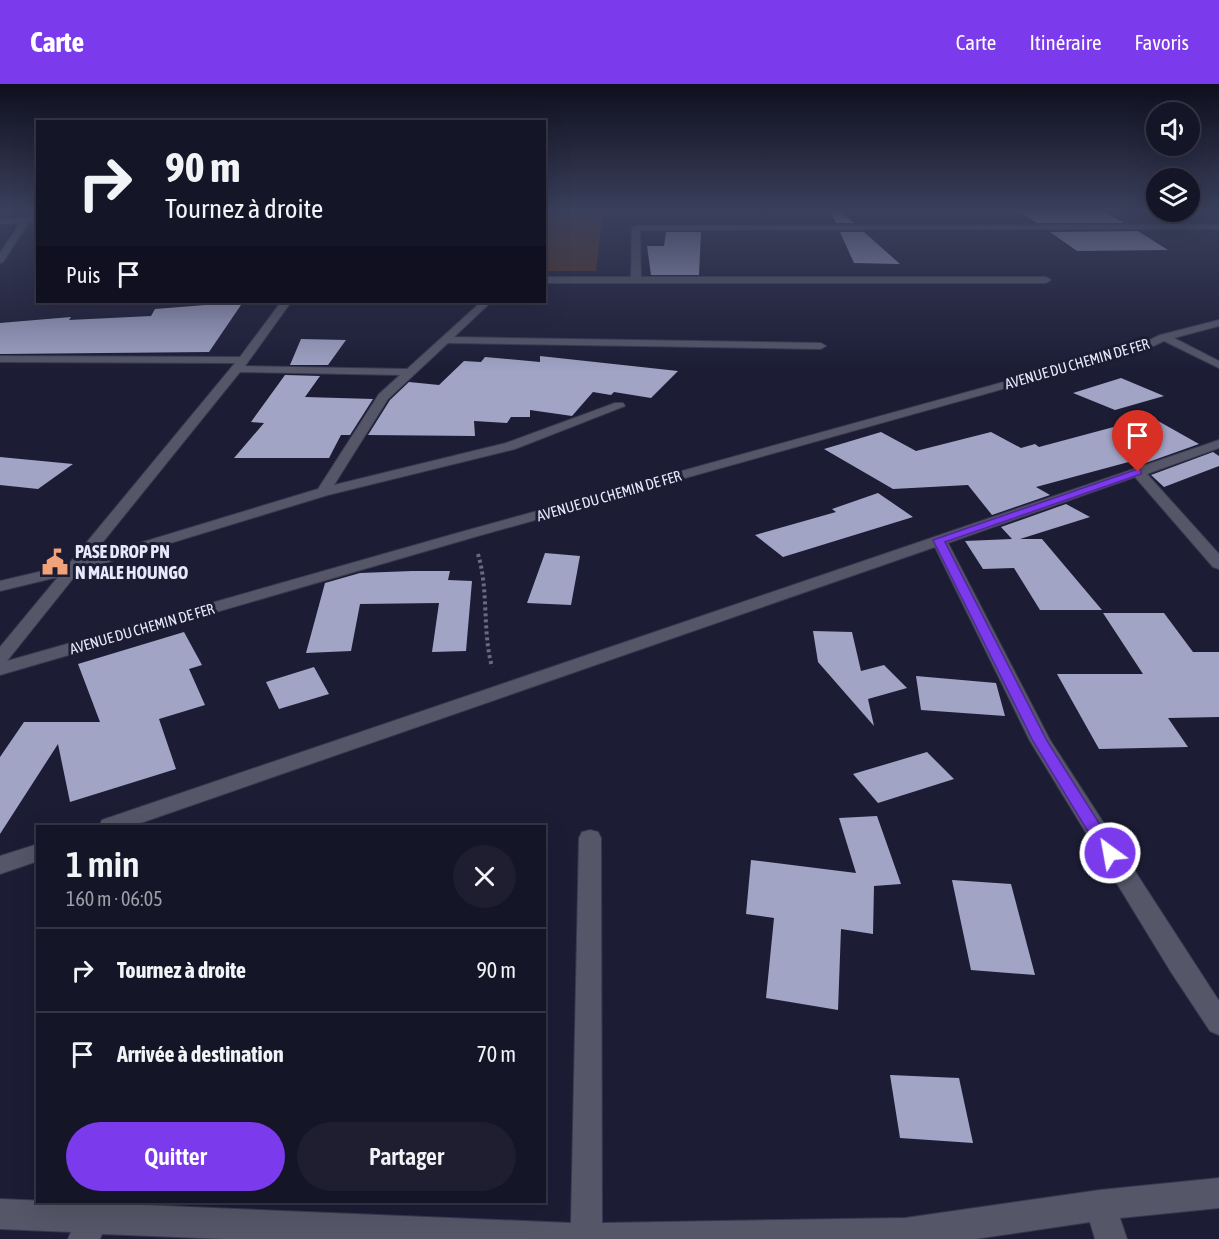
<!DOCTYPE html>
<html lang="fr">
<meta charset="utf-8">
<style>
body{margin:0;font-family:"Asap Condensed",sans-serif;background:#1e1e30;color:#f1f3f6;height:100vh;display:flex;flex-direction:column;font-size:22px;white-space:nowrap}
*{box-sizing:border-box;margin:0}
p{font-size:20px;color:#9d9fa8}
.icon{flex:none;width:33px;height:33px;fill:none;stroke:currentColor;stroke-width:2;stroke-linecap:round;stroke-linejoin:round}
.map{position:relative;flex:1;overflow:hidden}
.side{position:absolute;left:36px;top:741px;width:510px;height:378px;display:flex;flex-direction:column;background:#151528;border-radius:0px;box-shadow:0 6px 24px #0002,0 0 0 2px #343445}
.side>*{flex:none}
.guide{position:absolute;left:36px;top:36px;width:510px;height:183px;border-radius:0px;box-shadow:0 6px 24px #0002,0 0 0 2px #343445;background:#151528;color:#f1f3f6;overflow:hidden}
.controls{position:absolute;left:1146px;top:18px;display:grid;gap:12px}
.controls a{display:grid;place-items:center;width:54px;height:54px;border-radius:50%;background:#151528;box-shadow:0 6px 24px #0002,0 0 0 2px #343445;font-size:30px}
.pin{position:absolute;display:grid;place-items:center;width:51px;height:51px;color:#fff;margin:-62px -26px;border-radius:50% 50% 50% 0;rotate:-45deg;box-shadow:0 0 6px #0007}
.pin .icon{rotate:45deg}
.me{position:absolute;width:66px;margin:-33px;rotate:328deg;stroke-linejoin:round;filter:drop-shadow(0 0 4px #0008)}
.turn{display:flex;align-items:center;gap:21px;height:126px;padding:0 30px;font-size:27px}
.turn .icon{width:78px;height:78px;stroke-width:2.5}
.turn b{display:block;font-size:42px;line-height:51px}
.then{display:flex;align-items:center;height:57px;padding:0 30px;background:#0003;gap:12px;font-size:22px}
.round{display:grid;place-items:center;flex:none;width:63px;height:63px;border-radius:32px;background:#1e1e30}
.overview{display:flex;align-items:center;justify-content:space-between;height:102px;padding:0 30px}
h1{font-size:36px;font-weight:600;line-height:45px}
.action{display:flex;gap:12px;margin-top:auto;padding:12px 30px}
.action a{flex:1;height:69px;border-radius:36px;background:#7c3aed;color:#fff;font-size:24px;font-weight:600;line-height:69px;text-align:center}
.action a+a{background:#1e1e30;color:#f1f3f6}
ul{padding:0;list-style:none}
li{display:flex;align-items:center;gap:18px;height:84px;padding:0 30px;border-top:2px solid #343445}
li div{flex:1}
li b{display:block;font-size:22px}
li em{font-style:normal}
header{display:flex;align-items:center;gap:36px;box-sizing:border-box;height:84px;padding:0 30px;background:#7c3aed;color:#fff}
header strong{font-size:28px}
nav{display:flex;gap:33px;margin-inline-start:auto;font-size:21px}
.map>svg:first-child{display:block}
</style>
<header>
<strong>Carte</strong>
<nav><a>Carte</a><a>Itinéraire</a><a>Favoris</a></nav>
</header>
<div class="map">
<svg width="1219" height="1155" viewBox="0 0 1219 1155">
<rect width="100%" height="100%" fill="#1c1c35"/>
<!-- green -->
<path fill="#553320" d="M 545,126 L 603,126 L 596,187 L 545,187 Z"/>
<!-- building -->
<path fill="#a1a4c5" d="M 830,126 L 839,126 L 854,139 L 836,139 Z
M 1017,126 L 1102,126 L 1124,139 L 1037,139 Z
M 1138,147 L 1168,166 L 1077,167 L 1050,148 Z
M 666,148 L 701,148 L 699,191 L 651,191 L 647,162 L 664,162 Z
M 840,148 L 864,148 L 900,180 L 854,179 Z
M 243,218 L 209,268 L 0,270 L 0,239 L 71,233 L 69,236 L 151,232 L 155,225 Z
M 301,255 L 346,256 L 328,281 L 290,281 Z
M 540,272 L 678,287 L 651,314 L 614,308 L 611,311 L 593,308 L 572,332 L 530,326 L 530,333 L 511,333 L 507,339 L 474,337 L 475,352 L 368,351 L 390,316 L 409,298 L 439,301 L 464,277 L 481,278 L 485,273 L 540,278 Z
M 285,291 L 320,292 L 305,313 L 373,315 L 350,351 L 341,351 L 329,374 L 234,374 L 264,339 L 251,338 Z
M 1121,294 L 1164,312 L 1115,326 L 1073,309 Z
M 1151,333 L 1199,360 L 1140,381 L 1136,376 L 1036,403 L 1050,411 L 992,431 L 968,401 L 893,405 L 824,365 L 881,348 L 916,367 L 991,348 L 1021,364 L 1035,360 L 1039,363 Z
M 1213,368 L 1219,372 L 1219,382 L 1164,403 L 1151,391 Z
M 0,373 L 73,380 L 38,405 L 0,401 Z
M 878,409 L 913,433 L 783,473 L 755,451 L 836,428 L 832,425 Z
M 1066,420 L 1090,433 L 1020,455 L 1042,455 L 1102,526 L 1040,526 L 1014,484 L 983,485 L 965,457 L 1012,455 L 1001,443 Z
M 545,469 L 580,472 L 571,521 L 527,519 Z
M 412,487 L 450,487 L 448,496 L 472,497 L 466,567 L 432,568 L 439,519 L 360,520 L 351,567 L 306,569 L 325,499 L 360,489 Z
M 1103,529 L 1164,529 L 1193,568 L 1219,568 L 1219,633 L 1168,634 L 1188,663 L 1099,665 L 1057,590 L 1143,590 Z
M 813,547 L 852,548 L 861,587 L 884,581 L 907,604 L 868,615 L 874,642 L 818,578 Z
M 184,548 L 202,581 L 189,585 L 205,621 L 159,635 L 176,685 L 70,718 L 58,660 L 0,750 L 0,673 L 24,638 L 100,638 L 78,580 Z
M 314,583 L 329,610 L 279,625 L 266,598 Z
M 916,592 L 996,599 L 1005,632 L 921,626 Z
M 927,668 L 954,695 L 878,719 L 853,690 Z
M 877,732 L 901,800 L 874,802 L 873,850 L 841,845 L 838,926 L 766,914 L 774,834 L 746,830 L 751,776 L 856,789 L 839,734 Z
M 952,796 L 1011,800 L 1035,891 L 971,886 Z
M 890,991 L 959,994 L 973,1059 L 900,1054 Z"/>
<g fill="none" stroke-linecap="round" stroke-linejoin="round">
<!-- minor casing -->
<g stroke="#383951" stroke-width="2">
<path id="minor" d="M 1213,126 L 1219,126 L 1219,129 Z
M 38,133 L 38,137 L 29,138 L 3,178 L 0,179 L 0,169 L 20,139 L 0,140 L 0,136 Z
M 1219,141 L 1219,145 L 640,146 L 641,193 L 1046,193 L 1051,196 L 1046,199 L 544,199 L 544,193 L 631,193 L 632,144 L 636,142 Z
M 281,218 L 291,218 L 245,282 L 407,285 L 481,218 L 491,218 L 454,253 L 821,259 L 826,262 L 821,265 L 448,259 L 388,315 L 334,401 L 506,359 L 615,319 L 623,319 L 625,322 L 515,365 L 328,411 L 79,487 L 7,577 L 461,448 L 1141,260 L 1160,251 L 1219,236 L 1219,242 L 1174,254 L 1219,277 L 1219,284 L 1164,257 L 1149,264 L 471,454 L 0,591 L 0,563 L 58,493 L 0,507 L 0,497 L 68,481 L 235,279 L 0,278 L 0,272 L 240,273 ZM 240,288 L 400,291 L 379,310 L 318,405 L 90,474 Z
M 1219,356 L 1219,364 L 1147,390 L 1219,470 L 1219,485 L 1213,483 L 1135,393 L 948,459 L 1050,656 L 1219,917 L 1219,951 L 1210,947 L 1171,888 L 1030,657 L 935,463 L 132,742 L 99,742 L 102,736 Z
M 590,746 L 598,748 L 601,754 L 602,1139 L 905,1134 L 1100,1106 L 1219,1094 L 1219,1124 L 1120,1134 L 1127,1155 L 1095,1155 L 1090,1138 L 975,1155 L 225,1155 L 102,1150 L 100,1155 L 68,1155 L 71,1148 L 0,1145 L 0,1115 L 571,1139 L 579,754 L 582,748 Z
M 38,760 L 38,777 L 0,790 L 0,772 Z"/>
</g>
<!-- path -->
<path stroke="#6a6b81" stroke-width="4" stroke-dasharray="3 3" stroke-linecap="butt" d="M 478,470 C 489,507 482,546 492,583"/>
<!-- minor -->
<use href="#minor" fill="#555667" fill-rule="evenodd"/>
</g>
<!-- sky -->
<linearGradient id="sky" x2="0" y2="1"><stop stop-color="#0f0f1d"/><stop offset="0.44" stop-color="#3a405c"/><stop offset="1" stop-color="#3a405c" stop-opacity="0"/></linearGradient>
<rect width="1219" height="288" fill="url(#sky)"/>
<!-- route -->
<path fill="#7c3aed" stroke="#51269a" stroke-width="1.5" d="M 1138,385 L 1141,386 L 1141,390 L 945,458 L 1047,657 L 1118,769 L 1116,774 L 1110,776 L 1104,774 L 1033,657 L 933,456 Z"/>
<!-- icons -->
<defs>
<g id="civic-bare" transform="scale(2.07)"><path d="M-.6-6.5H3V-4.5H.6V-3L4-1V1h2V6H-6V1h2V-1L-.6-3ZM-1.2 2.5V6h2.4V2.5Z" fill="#f0a278" stroke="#1c1c35" stroke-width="2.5" paint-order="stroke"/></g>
</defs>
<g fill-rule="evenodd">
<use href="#civic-bare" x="55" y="478"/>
</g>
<g text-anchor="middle" stroke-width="6" stroke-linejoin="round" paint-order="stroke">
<!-- far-street labels -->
<g font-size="15" fill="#e7e9fb" stroke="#1c1c35">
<text transform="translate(1077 280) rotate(-16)" y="5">AVENUE DU CHEMIN DE FER</text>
<text transform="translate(609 412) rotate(-16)" y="5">AVENUE DU CHEMIN DE FER</text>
<text transform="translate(142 545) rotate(-16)" y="5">AVENUE DU CHEMIN DE FER</text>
</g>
<!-- poi labels -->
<g font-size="18" font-weight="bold" fill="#e7e9fb" stroke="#1c1c35" text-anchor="start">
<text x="75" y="474">PASE DROP PN<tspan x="75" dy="21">N MALE HOUNGO</tspan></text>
</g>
</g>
</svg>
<div class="controls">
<a><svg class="icon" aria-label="sound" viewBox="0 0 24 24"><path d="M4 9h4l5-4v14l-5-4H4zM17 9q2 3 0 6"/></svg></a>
<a><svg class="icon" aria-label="layers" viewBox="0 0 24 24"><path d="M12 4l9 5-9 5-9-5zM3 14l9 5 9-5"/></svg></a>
</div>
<div class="pin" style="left:1138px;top:388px;background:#d93025"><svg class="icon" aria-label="arrive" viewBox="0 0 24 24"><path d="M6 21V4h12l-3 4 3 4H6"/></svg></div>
<svg class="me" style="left:1110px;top:769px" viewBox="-20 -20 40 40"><circle r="17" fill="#7c3aed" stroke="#fff" stroke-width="3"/><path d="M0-11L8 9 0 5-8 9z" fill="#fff"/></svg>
<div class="guide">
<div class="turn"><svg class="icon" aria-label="right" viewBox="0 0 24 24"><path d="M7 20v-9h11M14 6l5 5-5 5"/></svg><div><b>90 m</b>Tournez à droite</div></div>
<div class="then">Puis<svg class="icon" aria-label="arrive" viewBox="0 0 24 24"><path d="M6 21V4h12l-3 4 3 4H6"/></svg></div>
</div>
<section class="side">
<div class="overview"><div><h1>1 min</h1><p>160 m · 06:05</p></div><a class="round"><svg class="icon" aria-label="close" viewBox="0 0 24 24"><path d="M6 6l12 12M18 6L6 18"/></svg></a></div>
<ul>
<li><svg class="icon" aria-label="right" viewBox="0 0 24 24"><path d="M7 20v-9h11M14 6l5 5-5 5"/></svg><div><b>Tournez à droite</b></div><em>90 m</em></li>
<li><svg class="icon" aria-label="arrive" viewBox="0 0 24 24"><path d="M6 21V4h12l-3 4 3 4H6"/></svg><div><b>Arrivée à destination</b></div><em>70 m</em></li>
</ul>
<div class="action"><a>Quitter</a><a>Partager</a></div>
</section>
</div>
